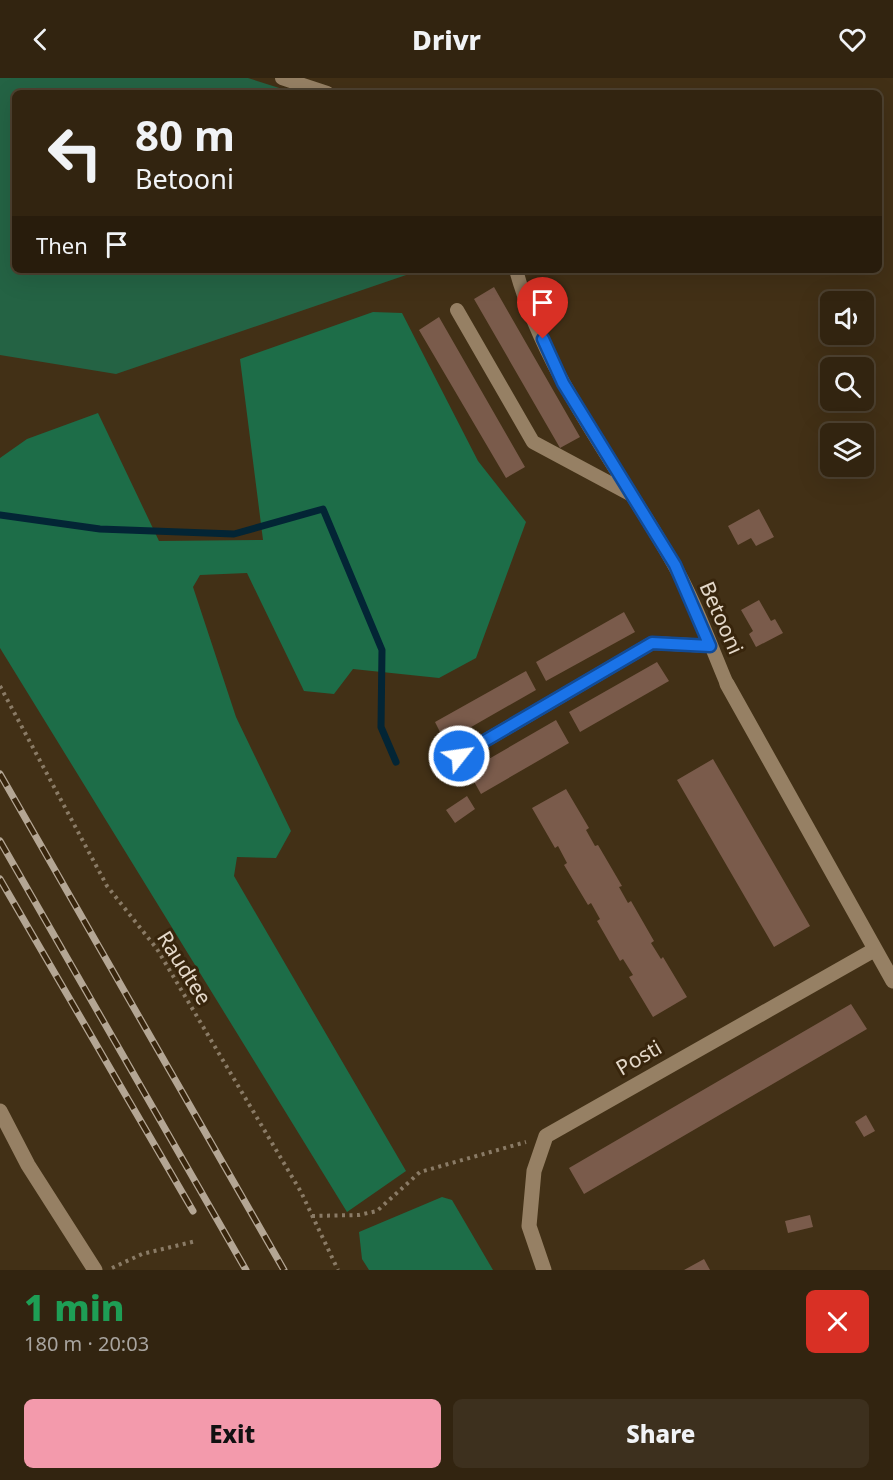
<!DOCTYPE html>
<meta charset="utf-8">
<style>
body{margin:0;font-family:"Noto Sans",sans-serif;background:#3d301e;color:#f1f3f6;height:100vh;display:flex;flex-direction:column;font-size:22px;white-space:nowrap}
*{box-sizing:border-box;margin:0}
p{font-size:20px;color:#a8a49f}
.icon{flex:none;width:33px;height:33px;fill:none;stroke:currentColor;stroke-width:2;stroke-linecap:round;stroke-linejoin:round}
.map{position:relative;height:1192px;overflow:hidden}
.details{display:flex;flex-direction:column;background:#322410;flex:1}
.details>*{flex:none}
.top-card{position:absolute;left:12px;top:12px;width:870px;height:183px;border-radius:9px;box-shadow:0 6px 24px #0002,0 0 0 2px #4d4130;background:#322410;color:#f1f3f6;overflow:hidden}
.fabs{position:absolute;left:820px;top:213px;display:grid;gap:12px}
.fabs a{display:grid;place-items:center;width:54px;height:54px;border-radius:9px;background:#322410;box-shadow:0 6px 24px #0002,0 0 0 2px #4d4130;font-size:30px}
.pin{position:absolute;display:grid;place-items:center;width:51px;height:51px;color:#fff;margin:-62px -26px;border-radius:50% 50% 50% 0;rotate:-45deg;box-shadow:0 0 6px #0007}
.pin .icon{rotate:45deg}
.me{position:absolute;width:66px;margin:-33px;rotate:60deg;stroke-linejoin:round;filter:drop-shadow(0 0 4px #0008)}
.turn{display:flex;align-items:center;gap:21px;height:126px;padding:0 24px;font-size:27px}
.turn .icon{width:78px;height:78px;stroke-width:2.5}
.turn b{display:block;font-size:42px;line-height:51px}
.then{display:flex;align-items:center;height:57px;padding:0 24px;background:#0003;gap:12px;font-size:22px}
.round{display:grid;place-items:center;flex:none;width:63px;height:63px;border-radius:9px;background:#3d301e}
.headline{display:flex;align-items:center;justify-content:space-between;height:102px;padding:0 24px}
h1{font-size:36px;font-weight:800;line-height:45px;color:#1e9e55}
.cta{display:flex;gap:12px;margin-top:auto;padding:12px 24px}
.cta a{flex:1;height:69px;border-radius:9px;background:#f39aac;color:#111;font-size:24px;font-weight:800;line-height:69px;text-align:center}
.cta a+a{background:#3d301e;color:#f1f3f6}
header{display:flex;justify-content:space-between;align-items:center;height:78px;padding:0 24px;background:#322410;font-size:27px;font-weight:800}
.map>svg:first-child{display:block}
</style>
<header><svg class="icon" aria-label="back" viewBox="0 0 24 24"><path d="M15 5l-7 7 7 7"/></svg>Drivr<svg class="icon" aria-label="heart" viewBox="0 0 24 24"><path d="M12 20l-8-8c-3-5 5-10 8-4 3-6 11-1 8 4z"/></svg></header>
<div class="map">
<svg width="893" height="1192" viewBox="0 0 893 1192">
<rect width="100%" height="100%" fill="#423016"/>
<!-- green -->
<path fill="#246344" d="M 0,0 L 248,0 L 295,15 L 15,15 L 15,192 L 414,192 L 412,195 L 116,296 L 0,277 Z"/>
<!-- forest -->
<path fill="#1d6d48" d="M 373,234 L 402,235 L 478,383 L 526,444 L 476,580 L 439,600 L 353,591 L 334,616 L 304,613 L 247,495 L 200,497 L 193,509 L 236,639 L 291,753 L 276,780 L 237,779 L 234,798 L 406,1093 L 347,1134 L 0,570 L 0,380 L 27,361 L 98,335 L 159,463 L 263,462 L 240,281 Z
M 442,1119 L 452,1122 L 493,1192 L 369,1192 L 362,1181 L 359,1154 Z"/>
<g fill="none" stroke-linecap="round" stroke-linejoin="round">
<!-- stream -->
<path stroke="#032535" stroke-width="7" d="M 0,437 L 100,451 L 234,456 L 323,431 L 382,572 L 381,649 L 396,684"/>
</g>
<!-- building -->
<path fill="#7a5b4b" d="M 494,209 L 580,359 L 560,370 L 474,221 Z
M 439,239 L 525,389 L 506,400 L 419,252 Z
M 759,431 L 774,459 L 756,468 L 751,460 L 738,467 L 728,448 Z
M 759,522 L 771,543 L 775,541 L 783,555 L 756,569 L 749,556 L 753,553 L 741,532 Z
M 624,534 L 635,554 L 546,603 L 536,584 Z
M 657,584 L 669,603 L 580,654 L 569,634 Z
M 526,593 L 536,612 L 445,664 L 435,644 Z
M 556,642 L 569,665 L 481,716 L 468,693 Z
M 713,681 L 810,848 L 774,869 L 677,702 Z
M 566,711 L 589,750 L 586,752 L 595,768 L 598,767 L 622,808 L 619,809 L 628,825 L 631,823 L 654,863 L 651,865 L 661,881 L 663,879 L 687,919 L 653,939 L 629,899 L 633,897 L 623,881 L 620,883 L 597,843 L 600,841 L 591,825 L 588,827 L 564,787 L 567,785 L 558,768 L 555,770 L 532,730 Z
M 467,718 L 475,731 L 455,745 L 446,732 Z
M 851,926 L 867,951 L 584,1116 L 569,1090 Z
M 866,1037 L 875,1053 L 864,1059 L 855,1044 Z
M 810,1137 L 813,1149 L 788,1155 L 785,1143 Z
M 704,1181 L 710,1192 L 684,1192 Z"/>
<g fill="none" stroke-linecap="round" stroke-linejoin="round">
<!-- path -->
<path stroke="#8a7b66" stroke-width="4" stroke-dasharray="3 4.5" stroke-linecap="butt" d="M 0,608 L 107,808 L 157,871 L 301,1114 L 338,1192
M 312,1138 L 359,1137 L 377,1133 L 420,1094 L 526,1064
M 112,1190 L 142,1176 L 196,1163"/>
<!-- lane -->
<path stroke="#968064" stroke-width="14" d="M 282,0 L 327,15
M 516,192 C 546,300 619,389 673,485 C 695,523 710,566 727,606
M 457,232 L 533,364 L 630,416
M 459,678 L 652,565 L 710,568"/>
<!-- street -->
<path stroke="#968064" stroke-width="15" d="M 727,606 L 893,903
M 544,1192 L 529,1148 L 534,1093 L 546,1058 L 874,872"/>
<!-- secondary -->
<path stroke="#968064" stroke-width="15" d="M 0,1033 L 28,1087 L 95,1192"/>
<!-- rail casing -->
<g stroke="#b4a694" stroke-width="7">
<path id="rail" d="M 0,696 L 284,1192
M 0,763 L 246,1192
M 0,801 L 193,1133"/>
</g>
<!-- rail -->
<use href="#rail" stroke="#38250c" stroke-width="4.5" stroke-dasharray="14" stroke-linecap="butt"/>
</g>
<g fill="none" stroke-linecap="round" stroke-linejoin="round">
<!-- route casing -->
<g stroke="#114b97" stroke-width="15">
<path id="route" d="M 459,678 L 652,565 L 710,568 L 675,487 L 563,305 L 543,261"/>
</g>
<!-- route -->
<use href="#route" stroke="#1a73e8" stroke-width="10"/>
</g>
<g text-anchor="middle" stroke-width="6" stroke-linejoin="round" paint-order="stroke">
<!-- street labels -->
<g font-size="21" fill="#e4d8c9" stroke="#38250c">
<text transform="translate(721 540) rotate(66)" y="7">Betooni</text>
<text transform="translate(184 890) rotate(58)" y="7">Raudtee</text>
<text transform="translate(639 980) rotate(-30)" y="7">Posti</text>
</g>
</g>
</svg>
<div class="fabs">
<a><svg class="icon" aria-label="sound" viewBox="0 0 24 24"><path d="M4 9h4l5-4v14l-5-4H4zM17 9q2 3 0 6"/></svg></a>
<a><svg class="icon" aria-label="search" viewBox="0 0 24 24"><circle cx="10" cy="10" r="6"/><path d="M15 15l6 6"/></svg></a>
<a><svg class="icon" aria-label="layers" viewBox="0 0 24 24"><path d="M12 4l9 5-9 5-9-5zM3 14l9 5 9-5"/></svg></a>
</div>
<div class="pin" style="left:543px;top:261px;background:#d93025"><svg class="icon" aria-label="arrive" viewBox="0 0 24 24"><path d="M6 21V4h12l-3 4 3 4H6"/></svg></div>
<svg class="me" style="left:459px;top:678px" viewBox="-20 -20 40 40"><circle r="17" fill="#1a73e8" stroke="#fff" stroke-width="3"/><path d="M0-11L8 9 0 5-8 9z" fill="#fff"/></svg>
<div class="top-card">
<div class="turn"><svg class="icon" aria-label="left" viewBox="0 0 24 24"><path d="M17 20v-9H6M10 6l-5 5 5 5"/></svg><div><b>80 m</b>Betooni</div></div>
<div class="then">Then<svg class="icon" aria-label="arrive" viewBox="0 0 24 24"><path d="M6 21V4h12l-3 4 3 4H6"/></svg></div>
</div>
</div>
<section class="details">
<div class="headline"><div><h1>1 min</h1><p>180 m · 20:03</p></div><a class="round" style="background:#d93025;color:#fff"><svg class="icon" aria-label="close" viewBox="0 0 24 24"><path d="M6 6l12 12M18 6L6 18"/></svg></a></div>
<div class="cta"><a>Exit</a><a>Share</a></div>
</section>
